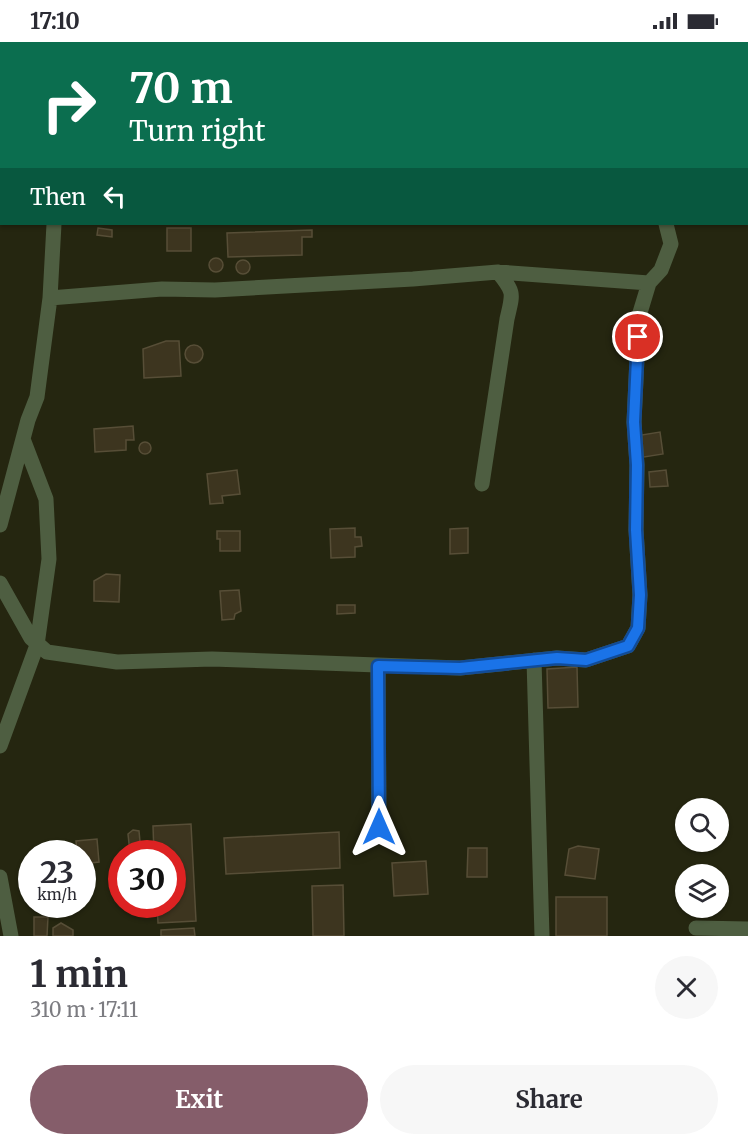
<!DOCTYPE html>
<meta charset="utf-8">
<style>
body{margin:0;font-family:Merriweather,serif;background:#f7f7f7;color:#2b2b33;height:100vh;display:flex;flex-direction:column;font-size:22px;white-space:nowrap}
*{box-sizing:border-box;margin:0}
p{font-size:20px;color:#7c7c81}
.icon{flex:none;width:33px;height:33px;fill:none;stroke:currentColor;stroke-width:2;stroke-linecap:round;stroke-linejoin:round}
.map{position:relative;height:894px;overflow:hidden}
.details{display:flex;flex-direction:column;background:#fff;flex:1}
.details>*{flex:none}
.top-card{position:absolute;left:0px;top:0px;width:748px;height:183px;box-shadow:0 2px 4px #0004;background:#0b6e4f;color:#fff;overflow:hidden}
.fabs{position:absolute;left:675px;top:756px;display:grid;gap:12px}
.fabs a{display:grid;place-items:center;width:54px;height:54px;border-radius:50%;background:#fff;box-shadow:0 2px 4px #0004;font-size:30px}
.speed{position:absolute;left:18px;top:798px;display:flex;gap:12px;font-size:30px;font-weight:700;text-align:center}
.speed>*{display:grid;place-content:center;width:78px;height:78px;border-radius:50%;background:#fff;box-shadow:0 2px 4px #0004;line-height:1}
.speed small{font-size:15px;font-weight:400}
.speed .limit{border:9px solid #d22;background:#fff;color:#111}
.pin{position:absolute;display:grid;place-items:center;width:51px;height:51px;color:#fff;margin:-26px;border:3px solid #fff;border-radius:50%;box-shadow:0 2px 6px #0007}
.me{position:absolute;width:66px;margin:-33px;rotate:0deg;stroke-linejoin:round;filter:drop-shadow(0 0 4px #0008)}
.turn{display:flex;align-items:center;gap:21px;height:126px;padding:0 30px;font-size:27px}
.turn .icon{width:78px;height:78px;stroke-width:2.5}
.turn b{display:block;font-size:42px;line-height:51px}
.then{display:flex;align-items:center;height:57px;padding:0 30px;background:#0003;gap:12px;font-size:22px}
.round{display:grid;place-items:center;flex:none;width:63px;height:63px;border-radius:32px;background:#f7f7f7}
.head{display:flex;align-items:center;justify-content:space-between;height:102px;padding:0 30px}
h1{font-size:36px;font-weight:700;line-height:45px}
.primary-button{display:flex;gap:12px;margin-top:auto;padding:12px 30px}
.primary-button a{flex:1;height:69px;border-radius:36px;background:#855d6a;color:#fff;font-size:24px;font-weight:700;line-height:69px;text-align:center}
.primary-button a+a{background:#f7f7f7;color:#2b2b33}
.status{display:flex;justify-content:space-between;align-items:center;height:42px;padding:0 30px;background:#fff;direction:ltr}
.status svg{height:16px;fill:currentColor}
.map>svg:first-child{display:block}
</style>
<div class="status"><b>17:10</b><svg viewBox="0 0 49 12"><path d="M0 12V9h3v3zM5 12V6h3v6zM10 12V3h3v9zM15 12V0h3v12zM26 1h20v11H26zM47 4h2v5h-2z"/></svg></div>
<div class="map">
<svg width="748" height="894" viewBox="0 0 748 894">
<rect width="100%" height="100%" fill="#252610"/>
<!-- building -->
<path fill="#3d351f" stroke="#574e37" stroke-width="1.5" d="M 98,186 L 112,188 L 112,195 L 97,193 Z
M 167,186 L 191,186 L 191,209 L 167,209 Z
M 312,188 L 312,195 L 302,195 L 302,213 L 228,215 L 227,191 Z
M209 223a7 7 0 1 1 14 0a7 7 0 1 1-14 0Z
M236 225a7 7 0 1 1 14 0a7 7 0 1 1-14 0Z
M 166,299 L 179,299 L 181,334 L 144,336 L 143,307 Z
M185 312a9 9 0 1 1 18 0a9 9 0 1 1-18 0Z
M 133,384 L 134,398 L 126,398 L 126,408 L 95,410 L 94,387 Z
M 660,390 L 663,412 L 638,416 L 635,394 Z
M139 406a6 6 0 1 1 12 0a6 6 0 1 1-12 0Z
M 237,428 L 240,452 L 222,454 L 223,461 L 210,462 L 207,432 Z
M 666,428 L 668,444 L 650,445 L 649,430 Z
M 355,486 L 355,495 L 361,495 L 362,504 L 355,505 L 355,515 L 331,516 L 330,487 Z
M 468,486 L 468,511 L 450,512 L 450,487 Z
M 217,489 L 240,489 L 240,509 L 220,509 L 220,497 L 217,497 Z
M 106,532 L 120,533 L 119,560 L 94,559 L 94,539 Z
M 239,548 L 241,569 L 235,572 L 234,577 L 222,578 L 220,549 Z
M 337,563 L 355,563 L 355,571 L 337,572 Z
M 577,625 L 578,665 L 548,666 L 547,627 Z
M 191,782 L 196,879 L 158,881 L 157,862 L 172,862 L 172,812 L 154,812 L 153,784 Z
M 133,788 L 139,789 L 141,810 L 130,811 L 128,792 Z
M 339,790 L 340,826 L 226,832 L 224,796 Z
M 97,797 L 99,820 L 82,822 L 82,812 L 77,812 L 76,799 Z
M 578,804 L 599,807 L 595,837 L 565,833 L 569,807 Z
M 468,806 L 487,806 L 487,835 L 467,835 Z
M 426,819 L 428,852 L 394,854 L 392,821 Z
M 113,831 L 122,831 L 120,854 L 115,854 Z
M 343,843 L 344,894 L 313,894 L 312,844 Z
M 556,855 L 607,855 L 607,894 L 556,894 Z
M 34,875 L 48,875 L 47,894 L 34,894 Z
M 61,881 L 73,888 L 73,894 L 53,894 L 53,886 Z
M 194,886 L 195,894 L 161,894 L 161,888 Z"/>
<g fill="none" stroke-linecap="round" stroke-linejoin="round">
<!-- minor -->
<path stroke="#4e5e41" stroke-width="15" d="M 207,0 L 207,2
M 612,0 L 612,2
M 90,2 L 91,0
M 728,2 L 728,0
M 747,49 L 748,49
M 50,256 L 162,247 L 215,248 L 413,237 L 498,230 L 649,241
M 482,442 L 507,277 C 513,251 515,251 498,230
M 0,483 L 28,378 L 37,355 L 50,256 L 54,182
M 0,541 L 31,596 L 47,610 L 117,620 L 212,617 L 460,626 L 557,616 L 586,618 L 628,604 L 638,586 L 640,553 L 636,488 L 637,423 L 634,380 L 639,274 L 649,241 L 661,228 L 671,202 L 666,182
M 534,618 L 542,894
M 378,624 L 379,785
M 0,704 L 37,603 L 49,517 L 46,457 L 23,397
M 0,835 L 11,894
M 696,886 L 748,887"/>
</g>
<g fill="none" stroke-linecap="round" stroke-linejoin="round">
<!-- route casing -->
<g stroke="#114b97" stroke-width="15">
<path id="route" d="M 379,785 L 378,624 L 460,626 L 557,616 L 586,618 L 628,604 L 638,586 L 640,553 L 636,488 L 637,423 L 634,380 L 638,295"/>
</g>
<!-- route -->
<use href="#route" stroke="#1a73e8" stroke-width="10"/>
</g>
</svg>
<div class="fabs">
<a><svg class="icon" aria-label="search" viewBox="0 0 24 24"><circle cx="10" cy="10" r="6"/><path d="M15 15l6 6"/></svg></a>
<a><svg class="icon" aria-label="layers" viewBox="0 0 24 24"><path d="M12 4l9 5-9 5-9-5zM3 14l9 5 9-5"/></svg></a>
</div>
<div class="speed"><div>23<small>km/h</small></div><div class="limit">30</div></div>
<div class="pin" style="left:638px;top:295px;background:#d93025"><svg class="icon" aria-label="arrive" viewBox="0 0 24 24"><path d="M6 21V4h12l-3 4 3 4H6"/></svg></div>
<svg class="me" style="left:379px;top:785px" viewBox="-20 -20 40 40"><path d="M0-17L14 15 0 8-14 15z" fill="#1a73e8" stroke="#fff" stroke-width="4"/></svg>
<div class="top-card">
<div class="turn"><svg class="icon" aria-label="right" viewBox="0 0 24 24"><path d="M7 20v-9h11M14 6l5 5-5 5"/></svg><div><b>70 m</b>Turn right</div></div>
<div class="then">Then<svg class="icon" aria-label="left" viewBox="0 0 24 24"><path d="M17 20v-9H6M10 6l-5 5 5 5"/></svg></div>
</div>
</div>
<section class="details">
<div class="head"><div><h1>1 min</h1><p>310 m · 17:11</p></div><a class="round"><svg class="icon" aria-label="close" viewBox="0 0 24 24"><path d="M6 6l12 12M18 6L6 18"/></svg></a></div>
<div class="primary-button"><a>Exit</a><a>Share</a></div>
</section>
